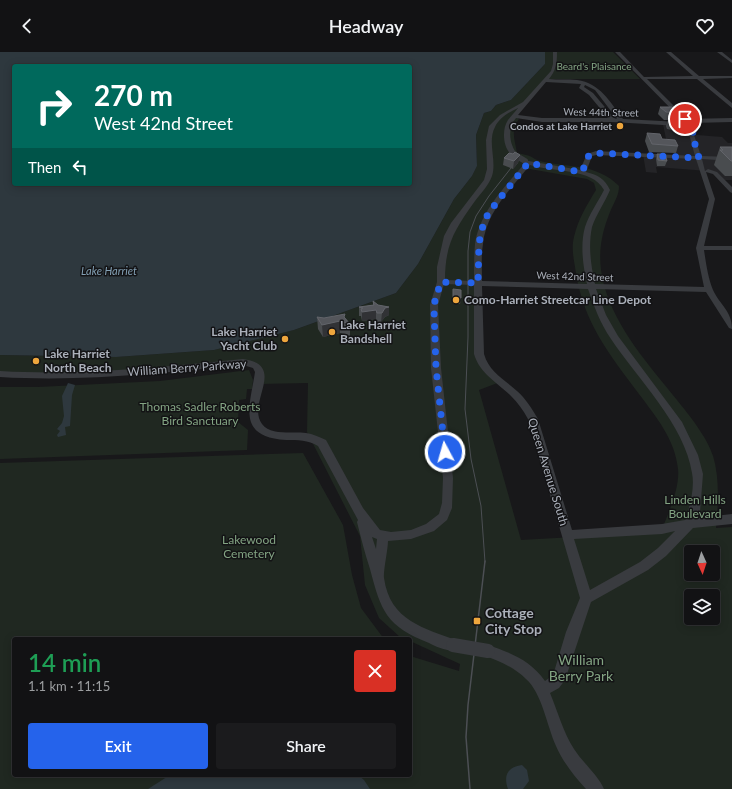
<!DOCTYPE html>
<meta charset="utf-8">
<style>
body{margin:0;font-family:Lato,sans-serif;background:#1b1b1d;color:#f1f3f6;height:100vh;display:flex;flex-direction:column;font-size:15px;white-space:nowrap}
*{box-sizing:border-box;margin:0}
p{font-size:13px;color:#9c9ea0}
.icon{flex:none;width:22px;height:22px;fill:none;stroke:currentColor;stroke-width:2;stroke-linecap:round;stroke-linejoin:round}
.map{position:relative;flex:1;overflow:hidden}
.side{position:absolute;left:12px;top:585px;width:400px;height:140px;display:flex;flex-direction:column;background:#121214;border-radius:4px;box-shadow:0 2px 10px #0003,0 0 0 1px #313234}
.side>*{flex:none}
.hud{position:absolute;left:12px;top:12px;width:400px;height:122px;border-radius:4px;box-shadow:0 2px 10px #0003,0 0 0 1px #313234;background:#00695c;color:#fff;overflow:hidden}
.needle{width:26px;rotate:177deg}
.tools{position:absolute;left:684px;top:493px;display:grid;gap:8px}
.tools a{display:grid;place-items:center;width:36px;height:36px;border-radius:4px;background:#121214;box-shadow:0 2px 10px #0003,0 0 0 1px #313234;font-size:20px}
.pin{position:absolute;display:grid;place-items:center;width:34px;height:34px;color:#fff;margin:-17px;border:2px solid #fff;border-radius:50%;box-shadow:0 1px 4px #0007}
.me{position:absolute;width:44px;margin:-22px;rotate:354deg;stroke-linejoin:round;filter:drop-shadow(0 0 3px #0008)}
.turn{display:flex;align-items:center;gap:14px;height:84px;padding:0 16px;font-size:18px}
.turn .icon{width:52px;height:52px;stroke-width:2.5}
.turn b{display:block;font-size:28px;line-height:34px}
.then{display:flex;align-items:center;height:38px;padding:0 16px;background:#0003;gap:8px;font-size:15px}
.round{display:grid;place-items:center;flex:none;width:42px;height:42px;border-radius:4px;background:#1b1b1d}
.overview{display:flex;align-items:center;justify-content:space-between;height:68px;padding:0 16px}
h1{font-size:24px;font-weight:600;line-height:30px;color:#1e9e55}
.cta{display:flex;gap:8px;margin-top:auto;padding:8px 16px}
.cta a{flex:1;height:46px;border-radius:4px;background:#2563eb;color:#fff;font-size:16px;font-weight:600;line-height:46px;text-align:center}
.cta a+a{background:#1b1b1d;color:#f1f3f6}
header{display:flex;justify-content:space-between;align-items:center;height:52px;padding:0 16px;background:#121214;font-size:18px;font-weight:600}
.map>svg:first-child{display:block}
</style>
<header><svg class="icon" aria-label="back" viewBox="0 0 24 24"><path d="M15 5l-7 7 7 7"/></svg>Headway<svg class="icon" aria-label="heart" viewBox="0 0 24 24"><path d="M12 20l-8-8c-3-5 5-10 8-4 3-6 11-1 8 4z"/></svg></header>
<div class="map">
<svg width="732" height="737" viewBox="0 0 732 737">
<rect width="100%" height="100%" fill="#18181a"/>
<!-- built -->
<path fill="#242427" d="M 663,72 L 682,73 L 685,82 L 722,85 L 728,91 L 732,91 L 732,128 L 722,128 L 715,121 L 708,119 L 656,115 L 657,121 L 646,120 L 643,102 L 677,104 L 671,87 L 666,87 Z"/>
<!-- green -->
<path fill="#202821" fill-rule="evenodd" d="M 545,0 L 555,0 L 555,15 L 515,64 L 519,67 C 510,78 515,88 517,101 C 521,102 523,102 526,103 C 532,104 535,108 540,109 C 569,116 596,111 619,134 C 619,144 614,150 610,160 C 600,185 597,206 604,233 C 616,277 649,313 677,348 C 689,363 707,385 713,404 C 720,427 718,453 716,476 L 732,475 L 732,737 L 0,737 L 0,411 L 303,401 L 343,473 L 352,523 L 361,556 L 384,587 L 14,587 L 14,723 L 410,723 L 410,604 L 459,619 L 460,612 L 410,589 L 410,587 L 400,585 L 379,566 L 365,533 L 360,484 L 307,380 L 308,331 L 258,332 L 254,312 L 141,320 L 0,322 L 0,303 L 116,305 L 214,298 L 294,278 L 396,241 L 418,212 L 454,147 L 472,124 L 477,114 L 476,83 L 484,61 L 491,59 L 496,53 L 511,48 L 545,12 ZM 524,116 L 587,127 L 594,131 L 596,138 C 587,153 578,167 574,185 C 571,197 574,208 576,221 C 584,271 609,302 639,342 C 656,365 675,387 678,417 C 680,435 669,460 662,477 L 663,480 L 521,488 L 479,338 L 500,330 L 479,302 L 481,180 L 490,159 ZM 691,500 L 713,500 L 713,522 L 691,522 ZM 691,544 L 713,544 L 713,566 L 691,566 Z
M 556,0 L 613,0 L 640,27 L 548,27 L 556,15 Z
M 249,318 L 253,328 L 252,337 L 247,337 L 246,347 L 239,348 L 238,370 L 248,378 L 247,398 L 0,407 L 0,335 L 38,335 L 160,329 Z"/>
<!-- water -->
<path fill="#2e383e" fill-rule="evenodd" d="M 0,0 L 545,0 L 545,12 L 511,48 L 496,53 L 491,59 L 484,61 L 476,83 L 477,114 L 472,124 L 454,147 L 418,212 L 396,241 L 294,278 L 214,298 L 116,305 L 0,303 ZM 14,14 L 410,14 L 410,132 L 14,132 Z
M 68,331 L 75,333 L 72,343 L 70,374 L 65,375 L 66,383 L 58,385 L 57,383 L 60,379 L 57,377 L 62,371 L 64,364 L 62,344 Z
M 522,713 L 527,718 L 529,729 L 523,737 L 508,737 C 503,723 508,715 522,713 Z
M 170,723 L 358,723 L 364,728 L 370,737 L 148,737 Z"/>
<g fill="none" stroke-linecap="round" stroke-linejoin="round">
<!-- minor -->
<path fill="#393b3f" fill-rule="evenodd" d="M 553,0 L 557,0 C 557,12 556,18 549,27 C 558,28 568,27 577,28 C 600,31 610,50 623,67 L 680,70 L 683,72 L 680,74 L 612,70 L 542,70 L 516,66 C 507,76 509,93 518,103 L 515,105 C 503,100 501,78 508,68 C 511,64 515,60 518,56 C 509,60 499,66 495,75 C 487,90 497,108 492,124 C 489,133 481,141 475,149 C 455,177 445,192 445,228 L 474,229 C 474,216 474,204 475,192 C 480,159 505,135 525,111 L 522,109 L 523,108 L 580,118 L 587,102 L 596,99 L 695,104 L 689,82 L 684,73 L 685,71 L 615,0 L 620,0 L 644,25 L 693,24 L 666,0 L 671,0 L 699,24 L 732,24 L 732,26 L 703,27 L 732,51 L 732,56 L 697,27 L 647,27 L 687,67 L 732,66 L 732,70 L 691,71 L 695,75 L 692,77 L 701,104 L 732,105 L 732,109 L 702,107 L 705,119 L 708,117 L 717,120 L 732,135 L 732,141 L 730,140 L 713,122 L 706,120 L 715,147 L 704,194 L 732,194 L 732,198 L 704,198 C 706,211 708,226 713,238 C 720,253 732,259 732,277 L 729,276 L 706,240 L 596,237 L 606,263 L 618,284 L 682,370 L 698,403 L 703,422 L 700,460 L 697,466 L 732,462 L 732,472 L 693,476 L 666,504 L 648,518 L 591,550 L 565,628 L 559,636 L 550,641 C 558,660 563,680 574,697 C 583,711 598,723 604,737 L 586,737 C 574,724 563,710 556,694 C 547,674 542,641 526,627 C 514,615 499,609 483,603 L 481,599 L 483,595 L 488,593 C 511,601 530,608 545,629 L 549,626 L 554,620 L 566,580 L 580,546 L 528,367 C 523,358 518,351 511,344 C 497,330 480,322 474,302 L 474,233 L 444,232 L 438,253 L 441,316 L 453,426 L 452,456 L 447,468 L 434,479 L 411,487 L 388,489 C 388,497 383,520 384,526 C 390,569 424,576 458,589 L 460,593 L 458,597 C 449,601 437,595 429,591 C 386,574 381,559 370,517 C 365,502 361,486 357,470 L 358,468 L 318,394 C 308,388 298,388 286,388 C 236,385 250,354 255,320 L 253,316 L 243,313 C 162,321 82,330 0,325 L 0,319 C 82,324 162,315 243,307 C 288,313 246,351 262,372 C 271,384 292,379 306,381 C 313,382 319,385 326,388 L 363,456 L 380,478 L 391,480 L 411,478 L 426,472 L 439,462 L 442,451 L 443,426 L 431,316 L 430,253 L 437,230 L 437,215 L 444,184 L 451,171 L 484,128 L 487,117 L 486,88 L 489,74 L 500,63 L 523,50 L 551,19 L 553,12 ZM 546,30 L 581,32 L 579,36 L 589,43 L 608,66 L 542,66 L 518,63 ZM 585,33 L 595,38 L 617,67 L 614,66 L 593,41 L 584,35 ZM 596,103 L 696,107 L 709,147 L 696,196 L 704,235 L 595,232 C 591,214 588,194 592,175 C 596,163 605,150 610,138 C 605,127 598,123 586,120 L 592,104 ZM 530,113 C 551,120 593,116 604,138 C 598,150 589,162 585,175 C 580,193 583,214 587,232 L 482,229 C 482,217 481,204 483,192 C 486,160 511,137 530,113 ZM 482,234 L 588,237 C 594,254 600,271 611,287 C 637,326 685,373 692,421 C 695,435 690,455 685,468 L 662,472 L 572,478 L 538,367 C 532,357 526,347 517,339 C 504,327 489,320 484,302 ZM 675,479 L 658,496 L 640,510 L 590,538 L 574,487 L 662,482 ZM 372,485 L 377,487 L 376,497 Z
M 717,0 L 722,0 L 732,8 L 732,11 Z"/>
<!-- tram-far1 -->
<path stroke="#4c4f54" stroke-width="1" d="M 485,510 L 481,454 L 471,407 L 465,357 L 468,285 L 468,199 L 470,180 L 476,164 L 489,144 L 511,116"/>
<!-- tram -->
<path stroke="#4c4f54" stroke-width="1.5" d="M 470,737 L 466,685 L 468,653 L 485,509"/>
<!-- minor-bridge-far1 -->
<path stroke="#393b3f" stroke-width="6" d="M 515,103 L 525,109"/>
<!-- minor-bridge -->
<path stroke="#393b3f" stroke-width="14" d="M 453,593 L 488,599"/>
</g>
<!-- wall -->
<path fill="#494c4f" d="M 660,55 L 678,61 L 677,65 L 684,69 L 681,79 L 672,78 L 667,77 L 666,74 L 668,68 L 664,68 L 658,62 Z
M 647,81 L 678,94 L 676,101 L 649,100 L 645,89 Z
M 720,95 L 732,95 L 732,124 L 725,124 L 714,113 Z
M 657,102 L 667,109 L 665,114 L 657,114 L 656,107 Z
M 520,103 L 518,111 L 513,117 L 503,113 L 504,106 Z
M 453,237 L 461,246 L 460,252 L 453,251 Z
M 373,249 L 378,253 L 389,255 L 389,263 L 385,265 L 381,270 L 377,270 L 376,267 L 362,269 L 361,264 L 359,264 L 359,255 L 373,253 Z
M 317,265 L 324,266 L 345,266 L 350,272 L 350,284 L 340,281 L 323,285 L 318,277 Z"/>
<!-- shaded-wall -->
<path fill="#313235" d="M 520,103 L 518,111 L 513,117 L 514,109 Z
M 389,255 L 389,263 L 385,265 L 381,270 L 382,261 L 385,256 Z
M 376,258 L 376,267 L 362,269 L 362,260 Z
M 340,269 L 340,281 L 323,285 L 322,273 Z"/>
<!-- building -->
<path fill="#54565b" stroke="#62646a" d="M 660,55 L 672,55 L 678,61 L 666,60 Z
M 669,64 L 683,65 L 684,69 L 675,69 L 670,67 Z
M 647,81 L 660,82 L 662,87 L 675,88 L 678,94 L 652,92 Z
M 720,95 L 732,95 L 732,109 L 731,109 L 720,98 L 723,98 Z
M 515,100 L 520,103 L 514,109 L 504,106 L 509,101 L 513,102 Z
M 657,102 L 665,102 L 667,109 L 658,108 Z
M 453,237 L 461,238 L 461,246 L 453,246 Z
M 373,249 L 378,253 L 389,255 L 385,256 L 382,261 L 377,261 L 376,258 L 362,260 L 361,257 L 363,256 L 359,255 L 374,253 Z
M 345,262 L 344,265 L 350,272 L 340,269 L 322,273 L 317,265 L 324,266 Z"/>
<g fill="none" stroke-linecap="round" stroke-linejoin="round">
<!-- route -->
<path stroke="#2563eb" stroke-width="7" stroke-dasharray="0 12.6" d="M 445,400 L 436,316 L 434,258 L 435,248 L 441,230 L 478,231 L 479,191 L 484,169 L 490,159 L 528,111 L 582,120 L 589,103 L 596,101 L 699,106 L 692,82 L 693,80 L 692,74 L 685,67"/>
</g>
<!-- markers -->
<g fill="#eea63d" stroke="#131315" stroke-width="1.5">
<circle cx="620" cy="74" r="4"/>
<circle cx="456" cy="248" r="4"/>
<circle cx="332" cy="280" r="4"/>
<circle cx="285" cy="287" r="4"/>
<circle cx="36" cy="309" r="4"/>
<rect x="473" y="565" width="8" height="8" rx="2"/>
</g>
<g text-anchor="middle" stroke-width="3" stroke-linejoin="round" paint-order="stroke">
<!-- far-park labels -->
<g font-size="10" fill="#83a483" stroke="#131315">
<text x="594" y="18">Beard's Plaisance</text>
</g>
<!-- far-street labels -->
<g font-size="10" fill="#abb0ba" stroke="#131315">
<text transform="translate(601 60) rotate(1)" y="4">West 44th Street</text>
<text transform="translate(575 224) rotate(2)" y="4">West 42nd Street</text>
</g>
<!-- far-poi labels -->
<g font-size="10" font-weight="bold" fill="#abb0ba" stroke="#131315" text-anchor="end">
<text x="612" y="78">Condos at Lake Harriet</text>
</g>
<!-- far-water labels -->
<g font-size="11" font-style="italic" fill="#83a0b4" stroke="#131315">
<text x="109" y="223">Lake Harriet</text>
</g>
<!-- poi labels -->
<g font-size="12" font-weight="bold" fill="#abb0ba" stroke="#131315" text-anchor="start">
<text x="464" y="252">Como-Harriet Streetcar Line Depot</text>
<text x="340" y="277">Lake Harriet<tspan x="340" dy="14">Bandshell</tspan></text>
<text x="277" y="284" text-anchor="end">Lake Harriet<tspan x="277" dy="14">Yacht Club</tspan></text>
<text x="44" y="306">Lake Harriet<tspan x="44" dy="14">North Beach</tspan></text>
</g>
<!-- street labels -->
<g font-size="12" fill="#abb0ba" stroke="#131315">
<text transform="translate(187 316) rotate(-4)" y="4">William Berry Parkway</text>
<text transform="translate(548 420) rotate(73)" y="4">Queen Avenue South</text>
</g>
<!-- park labels -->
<g font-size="12" fill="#83a483" stroke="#131315">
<text x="200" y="359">Thomas Sadler Roberts<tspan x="200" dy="14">Bird Sanctuary</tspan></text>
<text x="695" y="452">Linden Hills<tspan x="695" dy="14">Boulevard</tspan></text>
<text x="249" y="492">Lakewood<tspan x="249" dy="14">Cemetery</tspan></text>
</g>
<!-- near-poi labels -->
<g font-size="14" font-weight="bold" fill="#abb0ba" stroke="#131315" text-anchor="start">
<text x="485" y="566">Cottage<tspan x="485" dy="16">City Stop</tspan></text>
</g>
<!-- near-park labels -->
<g font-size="14" fill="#83a483" stroke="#131315">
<text x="581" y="613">William<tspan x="581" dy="16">Berry Park</tspan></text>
</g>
</g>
</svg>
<div class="tools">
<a><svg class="needle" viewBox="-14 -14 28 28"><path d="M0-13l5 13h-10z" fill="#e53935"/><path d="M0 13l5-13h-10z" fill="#9c9ea0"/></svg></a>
<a><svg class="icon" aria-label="layers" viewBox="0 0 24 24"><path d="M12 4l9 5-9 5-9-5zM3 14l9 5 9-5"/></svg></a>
</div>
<div class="pin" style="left:685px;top:67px;background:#d93025"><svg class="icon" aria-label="arrive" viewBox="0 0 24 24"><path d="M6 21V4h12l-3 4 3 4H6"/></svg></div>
<svg class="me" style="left:445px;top:400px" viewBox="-20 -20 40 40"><circle r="17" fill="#2563eb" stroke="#fff" stroke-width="3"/><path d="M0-11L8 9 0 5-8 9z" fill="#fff"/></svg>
<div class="hud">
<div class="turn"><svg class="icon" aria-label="right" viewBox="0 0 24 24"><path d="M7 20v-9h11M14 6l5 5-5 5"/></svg><div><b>270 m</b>West 42nd Street</div></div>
<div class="then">Then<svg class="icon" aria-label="left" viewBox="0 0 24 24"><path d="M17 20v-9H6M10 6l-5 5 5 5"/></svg></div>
</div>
<section class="side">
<div class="overview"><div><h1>14 min</h1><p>1.1 km · 11:15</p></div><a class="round" style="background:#d93025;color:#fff"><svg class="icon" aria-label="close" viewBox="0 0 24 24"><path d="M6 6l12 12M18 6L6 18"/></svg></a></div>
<div class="cta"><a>Exit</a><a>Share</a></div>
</section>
</div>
